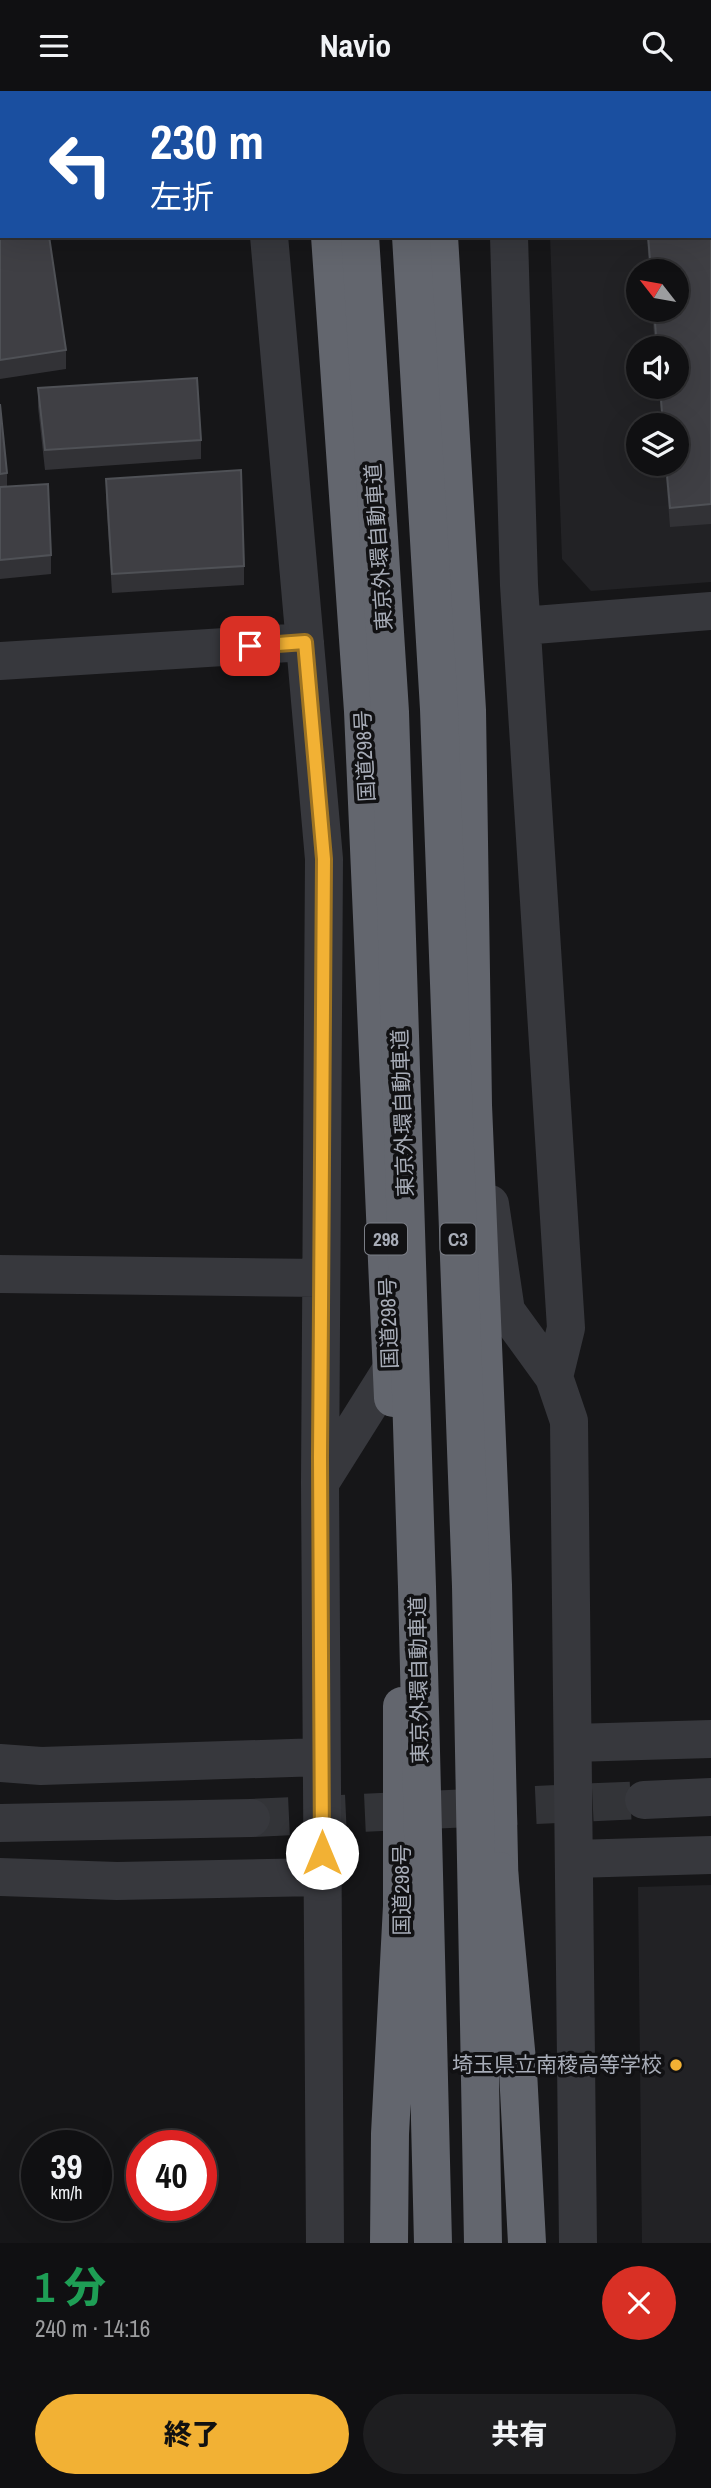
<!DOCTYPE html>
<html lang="ja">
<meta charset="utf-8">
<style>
body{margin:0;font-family:"Archivo Narrow","Noto Sans JP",sans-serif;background:#1e1e20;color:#f1f3f6;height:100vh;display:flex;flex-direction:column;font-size:26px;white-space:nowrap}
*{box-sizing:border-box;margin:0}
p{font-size:23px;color:#9c9d9f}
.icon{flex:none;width:38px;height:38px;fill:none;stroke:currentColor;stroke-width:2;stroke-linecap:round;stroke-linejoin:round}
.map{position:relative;height:2152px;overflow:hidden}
.drawer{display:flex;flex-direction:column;background:#101012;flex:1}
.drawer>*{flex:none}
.hud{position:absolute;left:0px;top:0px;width:712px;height:147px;box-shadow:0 7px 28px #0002,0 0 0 2px #303032;background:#1a4fa0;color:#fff;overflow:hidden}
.needle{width:46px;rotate:301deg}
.fabs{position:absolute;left:626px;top:168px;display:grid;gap:14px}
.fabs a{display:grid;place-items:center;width:63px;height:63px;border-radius:50%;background:#101012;box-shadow:0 7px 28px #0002,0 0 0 2px #303032;font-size:35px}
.speed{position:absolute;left:21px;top:2039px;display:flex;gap:14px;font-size:35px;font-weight:700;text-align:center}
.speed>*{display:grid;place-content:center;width:91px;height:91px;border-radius:50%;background:#101012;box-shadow:0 7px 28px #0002,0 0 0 2px #303032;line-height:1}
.speed small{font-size:18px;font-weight:400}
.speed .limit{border:10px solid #d22;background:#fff;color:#111}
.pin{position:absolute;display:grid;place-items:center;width:60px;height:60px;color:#fff;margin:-30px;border-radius:14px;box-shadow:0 4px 10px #0006}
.me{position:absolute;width:77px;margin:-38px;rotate:0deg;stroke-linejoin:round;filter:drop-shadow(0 0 5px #0008)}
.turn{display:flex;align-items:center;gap:24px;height:147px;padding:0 35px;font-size:32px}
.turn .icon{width:91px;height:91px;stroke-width:2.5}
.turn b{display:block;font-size:49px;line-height:60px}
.round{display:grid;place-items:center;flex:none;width:74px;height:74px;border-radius:37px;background:#1e1e20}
.summary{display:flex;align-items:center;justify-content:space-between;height:119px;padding:0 35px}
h1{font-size:42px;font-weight:800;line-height:52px;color:#1e9e55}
.primary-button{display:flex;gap:14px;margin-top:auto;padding:14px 35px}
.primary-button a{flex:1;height:80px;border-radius:42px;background:#f2b134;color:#111;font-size:28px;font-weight:800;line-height:80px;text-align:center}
.primary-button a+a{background:#1e1e20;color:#f1f3f6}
header{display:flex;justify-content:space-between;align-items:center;height:91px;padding:0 35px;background:#101012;font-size:32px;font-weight:800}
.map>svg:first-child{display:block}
</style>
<header><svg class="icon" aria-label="menu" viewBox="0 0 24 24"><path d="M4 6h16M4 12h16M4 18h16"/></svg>Navio<svg class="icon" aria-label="search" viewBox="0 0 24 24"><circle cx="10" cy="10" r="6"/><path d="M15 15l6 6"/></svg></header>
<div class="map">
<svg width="711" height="2152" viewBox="0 0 711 2152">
<rect width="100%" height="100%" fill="#161618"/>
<!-- built -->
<path fill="#222225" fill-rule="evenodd" d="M 544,0 L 711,0 L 711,491 L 591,500 L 562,468 L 550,145 L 710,145 L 710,2 ZM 639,180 L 677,180 L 677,219 L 639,219 ZM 639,257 L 677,257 L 677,296 L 639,296 ZM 639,334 L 677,334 L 677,373 L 639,373 Z
M 711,1794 L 711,2152 L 642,2152 L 638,1796 Z"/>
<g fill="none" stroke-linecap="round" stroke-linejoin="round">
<!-- minor-tunnel -->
<path stroke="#333438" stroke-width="38" stroke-dasharray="38 19" stroke-linecap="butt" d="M 251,1727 L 644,1709"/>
<!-- minor -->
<path stroke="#37383d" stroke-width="38" d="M 256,0 L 257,2
M 503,0 L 503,2
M 0,70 L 2,70
M 269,145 L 324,768 L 320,1392 L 325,2152
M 509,145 L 519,494 L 566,1237 L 554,1286
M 522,535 L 711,520
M 0,570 L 305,551
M 490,1113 L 506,1220 L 554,1286 L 569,1330 L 578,2152
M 0,1183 L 321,1187
M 320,1392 L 391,1279
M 573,1652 L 711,1648
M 0,1672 L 41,1675 L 321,1666
M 644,1709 L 711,1706
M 0,1732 L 251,1727
M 574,1768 L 711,1764
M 0,1786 L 117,1790 L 322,1786"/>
<!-- highway -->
<path stroke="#63666e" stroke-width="38" d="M 293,0 L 293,2
M 321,0 L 321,2
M 351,0 L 351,2
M 402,0 L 402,2
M 430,0 L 430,2
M 330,145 L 363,620 L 393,1307
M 439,145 L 467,619 L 473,1014 L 493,1494 L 500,1815
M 402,1615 L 402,1849"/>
<!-- highway-bridge -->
<path stroke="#63666e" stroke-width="38" d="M 360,145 L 390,621 L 417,1496 L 433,2152
M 411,145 L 439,618 L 471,1495 L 483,2152
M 499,1780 L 518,1980 L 527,2152
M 389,2152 L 390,2043 L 402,1815"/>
</g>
<!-- wall -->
<path fill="#323236" d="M 635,0 L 711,0 L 711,433 L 670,436 L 665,373 L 677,373 L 677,334 L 662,334 L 659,296 L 677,296 L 677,257 L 655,257 L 652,219 L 677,219 L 677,180 L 649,180 L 647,145 L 710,145 L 710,2 L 635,2 Z
M 0,83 L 66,259 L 66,278 L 0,288 Z
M 38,297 L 201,349 L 201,368 L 45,379 L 38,316 Z
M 0,313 L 7,382 L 7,396 L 51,464 L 51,483 L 0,488 Z
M 106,388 L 244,475 L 244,494 L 112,502 L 106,407 Z"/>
<!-- building -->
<path fill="#3f3f44" stroke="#4f5156" stroke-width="2" d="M 637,0 L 711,0 L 711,413 L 670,417 L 666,373 L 677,373 L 677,334 L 663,334 L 660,296 L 677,296 L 677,257 L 657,257 L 654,219 L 677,219 L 677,180 L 651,180 L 648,145 L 710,145 L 710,2 L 637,2 Z
M 0,83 L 2,83 L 2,136 L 0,137 Z
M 2,136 L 2,145 L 49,145 L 66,259 L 0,269 L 0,137 Z
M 197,287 L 201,349 L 45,359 L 38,297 Z
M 0,313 L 7,382 L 0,383 Z
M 241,379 L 244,475 L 112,483 L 106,388 Z
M 48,393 L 51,464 L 0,469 L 0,396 Z"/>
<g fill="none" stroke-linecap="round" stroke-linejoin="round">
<!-- route casing -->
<g stroke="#9d7322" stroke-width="18">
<path id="route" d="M 250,555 L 305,551 L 324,768 L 320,1367 L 322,1762"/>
</g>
<!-- route -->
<use href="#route" stroke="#f2b134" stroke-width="12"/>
</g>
<!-- markers -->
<circle fill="#f2b134" stroke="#111113" stroke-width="2.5" cx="676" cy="1974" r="7"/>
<g text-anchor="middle" stroke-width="7" stroke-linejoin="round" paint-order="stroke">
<!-- shield labels -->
<g fill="#111113" stroke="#7b7e86" stroke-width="2">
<rect x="365" y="1132.5" width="42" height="31" rx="5"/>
<rect x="440.5" y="1132.5" width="35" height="31" rx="5"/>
</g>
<g font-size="19" font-weight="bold" fill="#a8adb8">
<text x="386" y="1155">298</text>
<text x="458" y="1155">C3</text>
</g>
<!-- street labels -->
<g font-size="21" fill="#a8adb8" stroke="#111113">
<text transform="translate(379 456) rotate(-94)" y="7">東京外環自動車道</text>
<text transform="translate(365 665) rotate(-93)" y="7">国道298号</text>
<text transform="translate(403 1022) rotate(-92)" y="7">東京外環自動車道</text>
<text transform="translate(389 1232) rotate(-92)" y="7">国道298号</text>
<text transform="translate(419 1589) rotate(-91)" y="7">東京外環自動車道</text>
<text transform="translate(402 1799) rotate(-90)" y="7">国道298号</text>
</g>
<!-- poi labels -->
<g font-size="21" fill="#a8adb8" stroke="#111113" text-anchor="end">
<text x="662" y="1981">埼玉県立南稜高等学校</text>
</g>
</g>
</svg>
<div class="fabs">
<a><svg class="needle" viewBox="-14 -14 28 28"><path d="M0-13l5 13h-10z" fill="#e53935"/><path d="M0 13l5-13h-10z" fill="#9c9d9f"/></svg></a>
<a><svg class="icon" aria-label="sound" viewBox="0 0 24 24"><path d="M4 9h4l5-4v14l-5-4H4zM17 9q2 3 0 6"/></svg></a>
<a><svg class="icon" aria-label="layers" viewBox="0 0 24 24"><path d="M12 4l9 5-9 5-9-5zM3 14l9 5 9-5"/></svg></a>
</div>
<div class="speed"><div>39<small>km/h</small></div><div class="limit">40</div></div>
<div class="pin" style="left:250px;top:555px;background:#d93025"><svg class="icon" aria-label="arrive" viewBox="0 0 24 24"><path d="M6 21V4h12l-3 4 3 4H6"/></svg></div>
<svg class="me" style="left:322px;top:1762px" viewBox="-20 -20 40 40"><circle r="19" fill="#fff"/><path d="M0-13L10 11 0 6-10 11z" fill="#f2b134"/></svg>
<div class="hud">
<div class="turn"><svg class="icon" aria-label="left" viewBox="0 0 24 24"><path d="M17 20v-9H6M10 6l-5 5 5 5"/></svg><div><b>230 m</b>左折</div></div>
</div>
</div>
<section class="drawer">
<div class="summary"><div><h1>1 分</h1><p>240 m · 14:16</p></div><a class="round" style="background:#d93025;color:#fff"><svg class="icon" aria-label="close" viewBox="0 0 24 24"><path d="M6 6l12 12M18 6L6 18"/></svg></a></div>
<div class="primary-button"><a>終了</a><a>共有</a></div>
</section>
